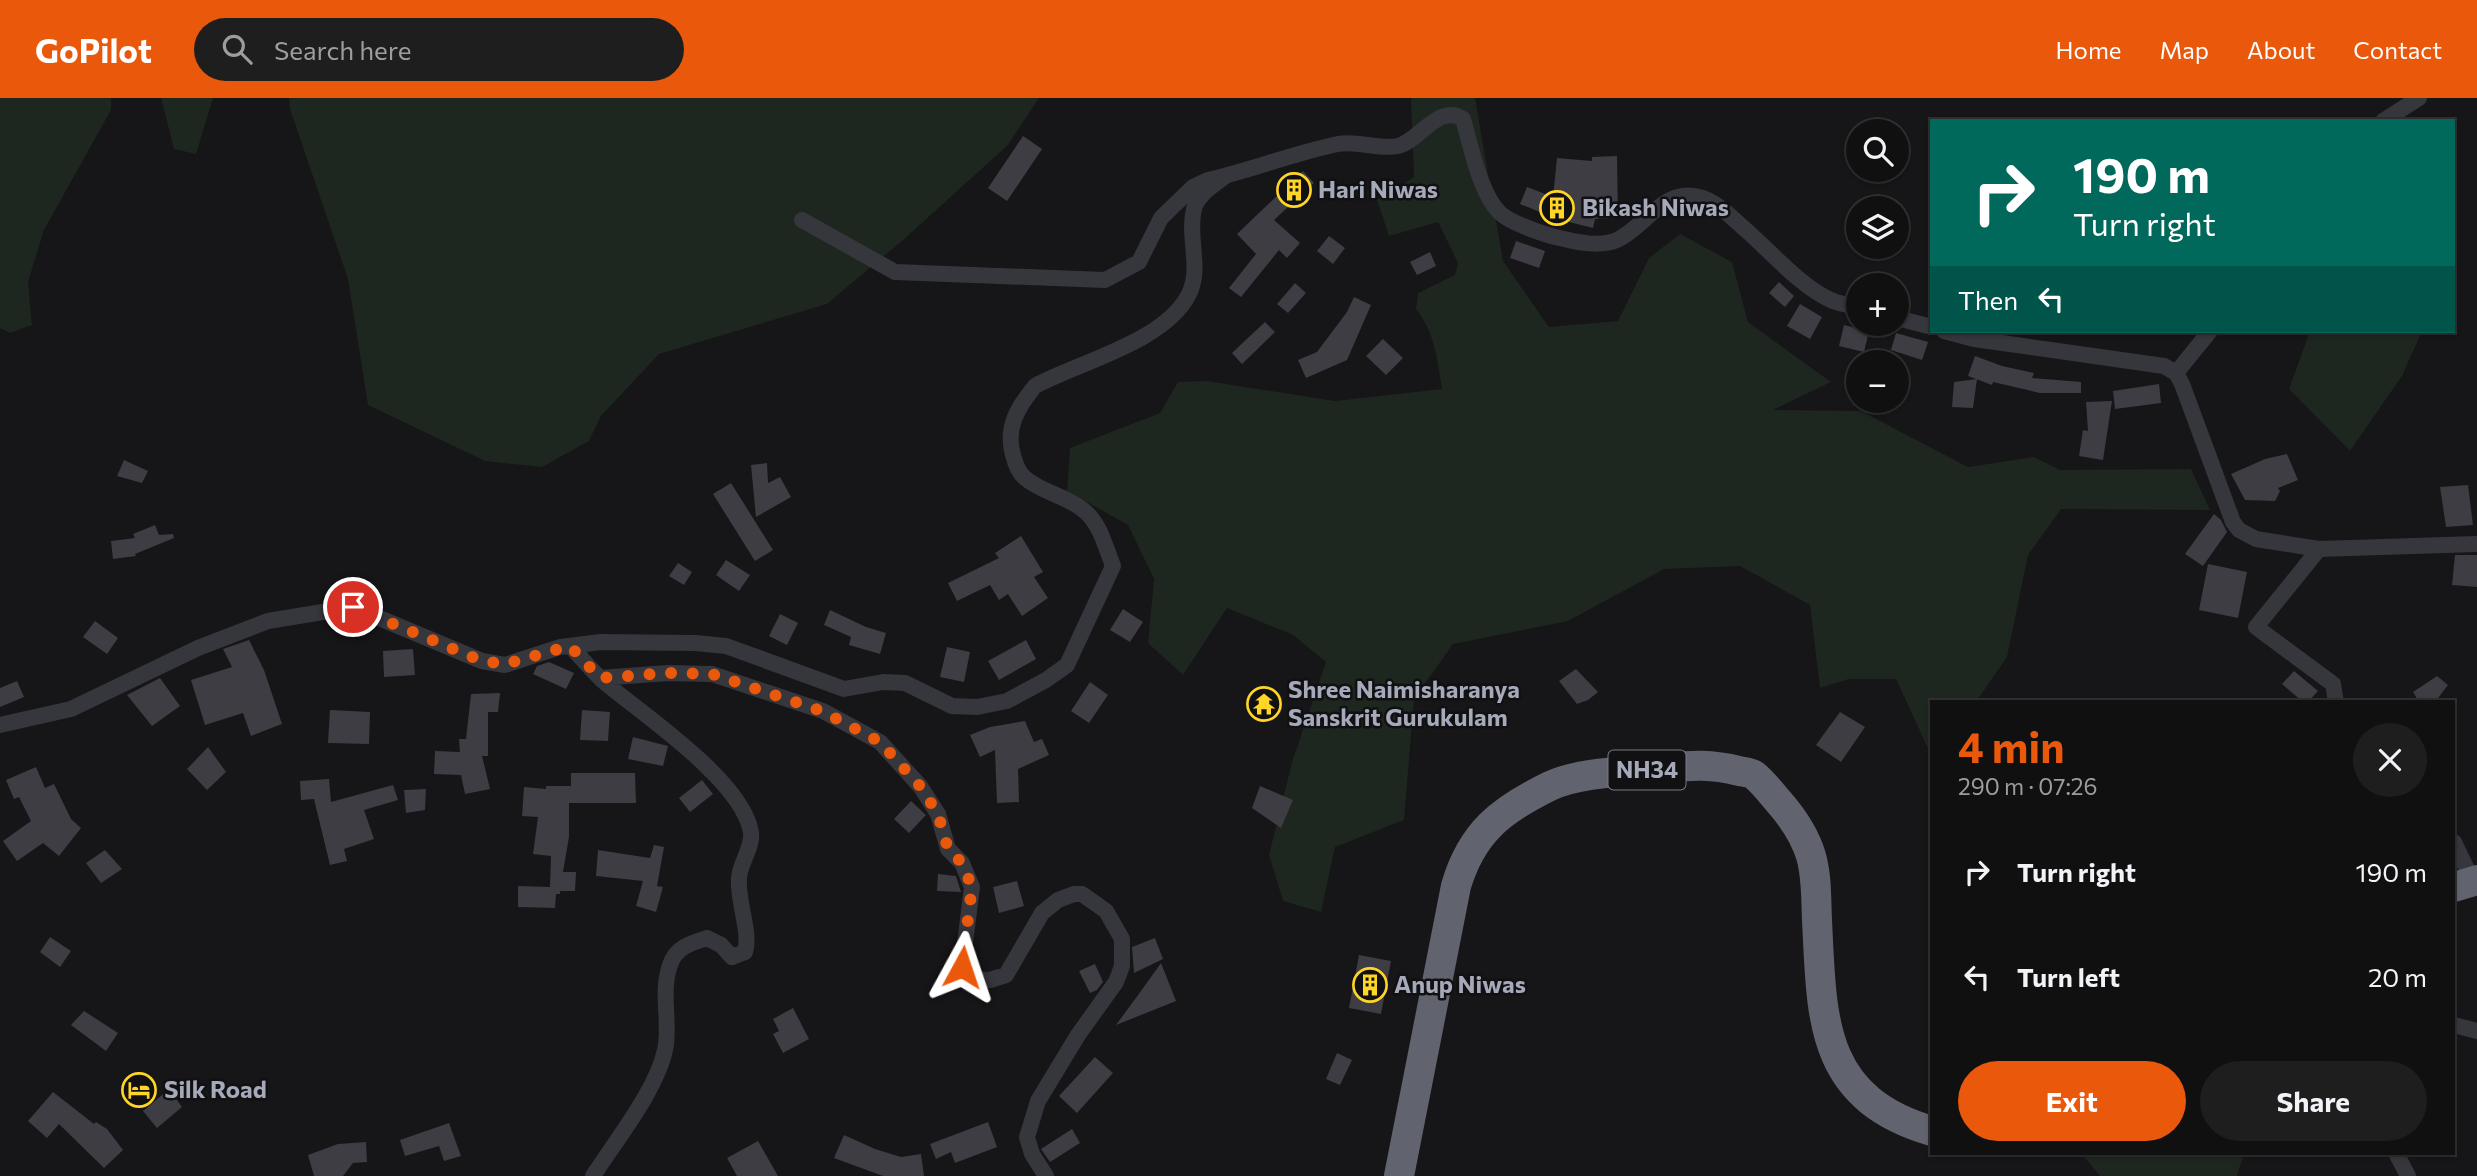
<!DOCTYPE html>
<meta charset="utf-8">
<style>
body{margin:0;font-family:Commissioner,sans-serif;background:#1e1e1f;color:#f1f3f6;height:100vh;display:flex;flex-direction:column;font-size:26px;white-space:nowrap}
*{box-sizing:border-box;margin:0}
p{font-size:23px;color:#9c9d9f}
.icon{flex:none;width:38px;height:38px;fill:none;stroke:currentColor;stroke-width:2;stroke-linecap:round;stroke-linejoin:round}
.map{position:relative;flex:1;overflow:hidden}
.sheet{position:absolute;left:1930px;top:602px;width:525px;height:455px;display:flex;flex-direction:column;background:#101011;border-radius:0px;box-shadow:0 2px 5px #0004,0 0 0 2px #303031}
.sheet>*{flex:none}
.guide{position:absolute;left:1930px;top:21px;width:525px;height:214px;border-radius:0px;box-shadow:0 2px 5px #0004,0 0 0 2px #303031;background:#00695c;color:#fff;overflow:hidden}
.buttons{position:absolute;left:1846px;top:21px;display:grid;gap:14px}
.buttons a{display:grid;place-items:center;width:63px;height:63px;border-radius:50%;background:#101011;box-shadow:0 2px 5px #0004,0 0 0 2px #303031;font-size:35px}
.pin{position:absolute;display:grid;place-items:center;width:60px;height:60px;color:#fff;margin:-30px;border:4px solid #fff;border-radius:50%;box-shadow:0 2px 7px #0007}
.me{position:absolute;width:77px;margin:-38px;rotate:5deg;stroke-linejoin:round;filter:drop-shadow(0 0 5px #0008)}
.turn{display:flex;align-items:center;gap:24px;height:147px;padding:0 28px;font-size:32px}
.turn .icon{width:91px;height:91px;stroke-width:2.5}
.turn b{display:block;font-size:49px;line-height:60px}
.then{display:flex;align-items:center;height:66px;padding:0 28px;background:#0003;gap:14px;font-size:26px}
.round{display:grid;place-items:center;flex:none;width:74px;height:74px;border-radius:37px;background:#1e1e1f}
.overview{display:flex;align-items:center;justify-content:space-between;height:119px;padding:0 28px}
h1{font-size:42px;font-weight:700;line-height:52px;color:#ea580c}
.action{display:flex;gap:14px;margin-top:auto;padding:14px 28px}
.action a{flex:1;height:80px;border-radius:42px;background:#ea580c;color:#fff;font-size:28px;font-weight:700;line-height:80px;text-align:center}
.action a+a{background:#1e1e1f;color:#f1f3f6}
ul{padding:0;list-style:none}
li{display:flex;align-items:center;gap:21px;height:105px;padding:0 28px}
li div{flex:1}
li b{display:block;font-size:26px}
li em{font-style:normal}
header{display:flex;align-items:center;gap:42px;box-sizing:border-box;height:98px;padding:0 35px;background:#ea580c;color:#fff}
header strong{font-size:33px}
nav{display:flex;gap:38px;margin-inline-start:auto;font-size:24px}
.search{width:490px;height:63px;background:#1e1e1f;display:flex;align-items:center;gap:18px;box-sizing:border-box;padding:0 24px;border-radius:38px;color:#9c9d9f;font-size:26px}
.map>svg:first-child{display:block}
</style>
<header>
<strong>GoPilot</strong>
<div class="search"><svg class="icon" aria-label="search" viewBox="0 0 24 24"><circle cx="10" cy="10" r="6"/><path d="M15 15l6 6"/></svg>Search here</div>
<nav><a>Home</a><a>Map</a><a>About</a><a>Contact</a></nav>
</header>
<div class="map">
<svg width="2477" height="1078" viewBox="0 0 2477 1078">
<rect width="100%" height="100%" fill="#161517"/>
<!-- green -->
<path fill="#1d261f" d="M 0,0 L 111,0 L 111,12 L 44,132 L 28,184 L 32,227 L 10,235 L 0,230 Z
M 161,0 L 213,0 L 196,56 L 174,51 Z
M 289,0 L 1039,0 L 1007,48 L 903,142 L 827,206 L 659,256 L 601,318 L 589,343 L 542,369 L 485,363 L 368,307 L 348,181 L 290,11 Z
M 1411,0 L 1475,0 L 1503,163 L 1549,229 L 1618,223 L 1649,160 L 1680,136 L 1732,164 L 1748,224 L 1831,284 L 1773,312 L 1861,313 L 1968,369 L 2034,359 L 2060,372 L 2191,371 L 2210,412 L 2061,411 L 2028,457 L 2007,559 L 1976,604 L 1932,604 L 1932,659 L 1896,581 L 1849,581 L 1820,590 L 1810,507 L 1740,468 L 1664,471 L 1568,523 L 1453,546 L 1414,601 L 1404,722 L 1335,749 L 1321,814 L 1283,803 L 1269,757 L 1292,664 L 1326,564 L 1293,537 L 1227,510 L 1183,577 L 1148,545 L 1154,481 L 1128,427 L 1067,393 L 1070,350 L 1160,315 L 1178,284 L 1207,283 L 1335,303 L 1442,291 C 1437,261 1435,235 1416,211 L 1418,195 L 1455,177 L 1458,165 L 1438,124 L 1389,138 L 1377,102 L 1414,79 Z
M 2310,233 L 2422,233 L 2402,278 L 2350,353 L 2289,291 Z
M 2081,1055 L 2244,1055 L 2237,1078 L 2100,1078 Z"/>
<!-- building -->
<path fill="#3d3d43" d="M 1023,38 L 1042,51 L 1007,103 L 988,90 Z
M 1617,58 L 1618,120 L 1595,121 L 1593,130 L 1557,121 L 1520,106 L 1527,89 L 1553,99 L 1557,60 L 1592,63 L 1592,59 Z
M 1303,73 L 1314,85 L 1274,122 L 1300,145 L 1287,160 L 1279,152 L 1241,199 L 1229,190 L 1256,156 L 1237,136 Z
M 1329,138 L 1345,150 L 1333,166 L 1317,153 Z
M 1516,143 L 1545,153 L 1539,170 L 1510,160 Z
M 1430,154 L 1436,168 L 1417,177 L 1410,164 Z
M 1779,184 L 1794,198 L 1785,209 L 1769,195 Z
M 1295,185 L 1306,195 L 1288,215 L 1277,206 Z
M 1354,199 L 1371,207 L 1347,262 L 1306,280 L 1298,262 L 1317,254 L 1347,214 Z
M 1800,206 L 1822,219 L 1810,241 L 1787,228 Z
M 1265,224 L 1275,234 L 1242,266 L 1232,255 Z
M 1844,227 L 1869,233 L 1864,254 L 1839,248 Z
M 1896,235 L 1928,244 L 1922,262 L 1891,252 Z
M 1383,241 L 1403,260 L 1386,277 L 1366,258 Z
M 1975,258 L 2002,268 L 2034,275 L 2032,280 L 2081,284 L 2081,295 L 2040,295 L 1993,284 L 1992,287 L 1968,278 Z
M 1977,281 L 1973,310 L 1952,309 L 1954,284 Z
M 2159,286 L 2161,305 L 2115,311 L 2113,293 Z
M 2112,303 L 2103,362 L 2079,358 L 2083,332 L 2088,333 L 2086,304 Z
M 2287,356 L 2298,382 L 2278,390 L 2280,393 L 2275,403 L 2245,402 L 2231,376 L 2265,361 Z
M 124,362 L 148,373 L 142,385 L 117,378 Z
M 767,365 L 768,385 L 780,379 L 791,399 L 756,419 L 751,367 Z
M 731,385 L 773,452 L 755,463 L 713,396 Z
M 2468,387 L 2473,427 L 2446,429 L 2440,389 Z
M 2214,416 L 2221,422 L 2227,434 L 2203,468 L 2185,456 Z
M 155,427 L 159,437 L 173,436 L 174,440 L 135,456 L 136,458 L 113,461 L 111,443 L 135,440 L 133,436 Z
M 1021,438 L 1043,474 L 1034,479 L 1048,500 L 1022,518 L 1008,496 L 999,502 L 990,487 L 957,503 L 948,485 L 999,460 L 995,455 Z
M 2455,457 L 2477,457 L 2477,489 L 2452,487 Z
M 726,462 L 750,477 L 739,493 L 716,477 Z
M 678,465 L 692,474 L 684,487 L 669,478 Z
M 2208,466 L 2247,474 L 2238,520 L 2199,512 Z
M 1123,511 L 1143,524 L 1130,544 L 1110,532 Z
M 830,512 L 866,529 L 886,535 L 880,556 L 849,547 L 851,539 L 824,527 Z
M 780,516 L 798,525 L 787,547 L 769,538 Z
M 95,523 L 118,540 L 107,556 L 83,539 Z
M 249,542 L 264,572 L 282,626 L 251,638 L 243,615 L 205,627 L 191,582 L 232,569 L 223,551 Z
M 1026,542 L 1036,561 L 999,582 L 988,563 Z
M 947,549 L 970,554 L 964,584 L 940,579 Z
M 413,551 L 415,577 L 384,579 L 383,553 Z
M 549,564 L 574,575 L 566,591 L 533,576 L 537,568 Z
M 1576,571 L 1598,594 L 1588,602 L 1577,606 L 1559,583 Z
M 2294,573 L 2318,593 L 2308,604 L 2303,604 L 2282,586 Z
M 2437,578 L 2448,587 L 2435,604 L 2419,604 L 2413,594 Z
M 160,580 L 180,608 L 152,628 L 127,597 Z
M 17,583 L 24,599 L 0,609 L 0,590 Z
M 1090,584 L 1108,597 L 1089,625 L 1071,613 Z
M 500,595 L 498,614 L 488,614 L 488,658 L 482,658 L 490,691 L 465,696 L 461,677 L 434,676 L 435,653 L 460,654 L 459,641 L 466,641 L 471,596 Z
M 330,612 L 370,614 L 369,646 L 328,645 Z
M 582,612 L 610,614 L 608,643 L 580,642 Z
M 1840,614 L 1865,629 L 1841,664 L 1816,647 Z
M 1025,623 L 1034,644 L 1042,641 L 1049,657 L 1018,671 L 1019,704 L 997,705 L 995,652 L 980,659 L 970,637 L 990,629 Z
M 633,639 L 668,648 L 663,668 L 628,661 Z
M 208,649 L 226,674 L 207,692 L 187,671 Z
M 36,669 L 45,690 L 54,686 L 71,721 L 81,730 L 59,758 L 43,745 L 17,763 L 3,743 L 31,723 L 19,699 L 14,701 L 6,682 Z
M 571,675 L 635,675 L 636,705 L 569,705 L 569,739 L 563,774 L 576,774 L 575,793 L 560,793 L 560,796 L 556,796 L 555,810 L 518,809 L 518,788 L 550,789 L 551,758 L 533,756 L 538,719 L 522,718 L 524,689 L 546,691 L 546,688 L 571,688 Z
M 329,681 L 331,704 L 393,687 L 398,702 L 364,712 L 374,741 L 344,751 L 347,763 L 330,767 L 314,701 L 301,702 L 300,683 Z
M 702,682 L 713,696 L 690,714 L 679,700 Z
M 1260,688 L 1293,702 L 1281,730 L 1252,710 Z
M 426,691 L 425,712 L 406,715 L 404,692 Z
M 911,703 L 926,717 L 909,735 L 894,721 Z
M 654,747 L 664,749 L 657,788 L 663,789 L 656,814 L 636,808 L 643,783 L 596,778 L 598,752 L 650,760 Z
M 105,752 L 122,771 L 101,785 L 86,765 Z
M 938,776 L 956,778 L 961,794 L 937,793 Z
M 1017,783 L 1024,808 L 999,815 L 993,789 Z
M 50,839 L 71,853 L 60,869 L 40,854 Z
M 1155,840 L 1163,861 L 1134,875 L 1132,849 Z
M 1359,857 L 1391,863 L 1381,916 L 1349,910 Z
M 1161,865 L 1176,903 L 1116,927 L 1141,893 Z
M 1095,866 L 1103,884 L 1097,892 L 1090,895 L 1079,873 Z
M 793,910 L 809,941 L 783,955 L 773,936 L 779,933 L 773,921 Z
M 84,913 L 118,935 L 106,953 L 71,927 Z
M 1337,955 L 1352,962 L 1340,987 L 1326,981 Z
M 1095,959 L 1113,975 L 1077,1015 L 1059,998 Z
M 169,991 L 182,1009 L 157,1030 L 143,1013 Z
M 53,994 L 94,1026 L 96,1024 L 107,1031 L 123,1052 L 104,1070 L 59,1026 L 47,1040 L 28,1023 Z
M 988,1024 L 997,1049 L 955,1065 L 951,1054 L 936,1061 L 930,1046 Z
M 449,1025 L 461,1058 L 444,1063 L 439,1048 L 405,1058 L 400,1042 Z
M 1072,1031 L 1080,1045 L 1050,1064 L 1041,1051 Z
M 844,1037 L 875,1051 L 901,1059 L 921,1056 L 924,1078 L 883,1078 L 834,1060 Z
M 758,1043 L 778,1078 L 737,1078 L 727,1060 Z
M 366,1044 L 367,1064 L 353,1065 L 343,1078 L 314,1078 L 308,1057 L 338,1046 Z"/>
<g fill="none" stroke-linecap="round" stroke-linejoin="round">
<!-- street -->
<path stroke="#36363d" stroke-width="16" d="M 2383,23 L 2419,0
M 802,122 L 895,174 L 1105,182 L 1139,164 L 1161,120 L 1193,89 L 1208,82 C 1252,72 1294,55 1338,46 C 1357,42 1378,52 1398,48 C 1419,43 1439,5 1463,21 C 1471,48 1480,96 1500,115 C 1512,126 1548,138 1564,141 C 1580,145 1601,149 1617,142 C 1647,128 1664,87 1703,100 C 1720,106 1733,121 1746,132 C 1771,154 1802,190 1833,203 C 1841,206 1850,207 1858,210
M 1897,220 L 1932,229
M 1944,233 L 1974,241 L 2164,268 L 2176,275 L 2182,286 L 2233,424 L 2239,432 L 2256,441 L 2319,451 L 2477,446
M 2176,275 L 2210,233
M 2319,451 L 2256,529 L 2333,586 L 2336,604
M 570,548 C 581,559 591,572 603,583 C 643,617 742,682 751,734 C 753,750 740,764 739,780 C 737,804 751,833 745,854 L 732,859 L 721,847 L 707,840 C 691,845 676,849 670,867 C 660,895 671,926 665,952 C 656,993 616,1042 593,1078
M 600,580 L 668,575 L 712,576 L 823,613 L 880,644 L 920,688 L 938,716 L 948,751 L 962,765 L 972,789 L 962,869 L 970,881 L 990,882 L 1006,877 L 1042,815 L 1058,802 L 1074,796 L 1082,796 L 1106,813 L 1122,841 L 1122,868 L 1116,884 L 1078,937 L 1038,1003 L 1027,1039 L 1032,1056 L 1046,1078
M 0,627 L 71,611 L 198,550 L 268,523 L 353,509 L 482,563 L 505,567 L 560,549 L 601,544 L 696,545 L 726,548 L 844,591 L 883,584 L 905,585 L 952,608 L 977,609 L 1007,603 L 1046,582 L 1067,567 L 1113,468 C 1105,448 1100,424 1082,411 C 1066,398 1041,394 1025,380 C 1018,374 1015,365 1013,357 C 1005,329 1018,309 1035,288 C 1079,264 1165,244 1189,196 C 1202,170 1187,139 1194,111 C 1198,96 1215,86 1227,77
M 2454,744 L 2473,784
M 2454,927 L 2477,933
M 2396,1055 L 2408,1078"/>
<!-- highway -->
<path stroke="#61636e" stroke-width="30" d="M 2454,789 L 2477,782
M 1399,1078 L 1456,788 C 1472,734 1501,712 1550,688 C 1582,673 1630,674 1665,670 C 1693,667 1711,666 1739,673 C 1743,674 1750,674 1754,677 C 1763,684 1771,695 1779,704 C 1793,720 1805,738 1811,758 C 1817,779 1816,801 1817,822 C 1822,921 1819,1000 1932,1033"/>
</g>
<g fill="none" stroke-linecap="round" stroke-linejoin="round">
<!-- route -->
<path stroke="#ea580c" stroke-width="12" stroke-dasharray="0 21.6" d="M 353,509 L 482,563 L 505,566 L 570,548 L 600,580 L 668,575 L 712,576 L 822,613 L 880,644 L 920,688 L 938,716 L 948,751 L 962,765 L 972,789 L 962,869"/>
</g>
<!-- icons -->
<defs>
<g id="building-ring" transform="scale(1.75)"><circle r="9.5" fill="#111012" stroke="#ffd626" stroke-width="1.5"/><path d="M-4-6H4V6H1V3H-1V6H-4ZM-2.5-4.3h1.7v1.8h-1.7ZM.8-4.3h1.7v1.8H.8ZM-2.5-1h1.7V.8h-1.7ZM.8-1h1.7V.8H.8Z" fill="#ffd626"/></g>
<g id="temple-ring" transform="scale(1.75)"><circle r="9.5" fill="#111012" stroke="#ffd626" stroke-width="1.5"/><path d="M0-6L5-2H3V0L6.5 2.5H4V6H1.5V3h-3V6H-4V2.5H-6.5L-3 0V-2H-5Z" fill="#ffd626"/></g>
<g id="hotel-ring" transform="scale(1.75)"><circle r="9.5" fill="#111012" stroke="#ffd626" stroke-width="1.5"/><path d="M-6-4.5h1.5V1H6V5H4.5V3h-9V5H-6ZM-4 0a1.8 1.8 0 1 1 3.6 0ZM.5 0V-2.5h3Q6-2.5 6 0Z" fill="#ffd626"/></g>
</defs>
<g fill-rule="evenodd">
<use href="#building-ring" x="1294" y="92"/>
<use href="#building-ring" x="1557" y="110"/>
<use href="#temple-ring" x="1264" y="606"/>
<use href="#building-ring" x="1370" y="887"/>
<use href="#hotel-ring" x="139" y="992"/>
</g>
<g text-anchor="middle" stroke-width="5" stroke-linejoin="round" paint-order="stroke">
<!-- shield labels -->
<rect fill="#111012" stroke="#797b87" stroke-width="2" x="1608.5" y="652.5" width="77" height="39" rx="5"/>
<g font-size="23" font-weight="bold" fill="#a6a9b9">
<text x="1647" y="680">NH34</text>
</g>
<!-- poi labels -->
<g font-size="24" font-weight="bold" fill="#a6a9b9" stroke="#111012" text-anchor="start">
<text x="1318" y="100">Hari Niwas</text>
<text x="1582" y="118">Bikash Niwas</text>
<text x="1288" y="600">Shree Naimisharanya<tspan x="1288" dy="28">Sanskrit Gurukulam</tspan></text>
<text x="1394" y="895">Anup Niwas</text>
<text x="164" y="1000">Silk Road</text>
</g>
</g>
</svg>
<div class="buttons">
<a><svg class="icon" aria-label="search" viewBox="0 0 24 24"><circle cx="10" cy="10" r="6"/><path d="M15 15l6 6"/></svg></a>
<a><svg class="icon" aria-label="layers" viewBox="0 0 24 24"><path d="M12 4l9 5-9 5-9-5zM3 14l9 5 9-5"/></svg></a>
<a>+</a>
<a>−</a>
</div>
<div class="pin" style="left:353px;top:509px;background:#d93025"><svg class="icon" aria-label="arrive" viewBox="0 0 24 24"><path d="M6 21V4h12l-3 4 3 4H6"/></svg></div>
<svg class="me" style="left:962px;top:869px" viewBox="-20 -20 40 40"><path d="M0-17L14 15 0 8-14 15z" fill="#ea580c" stroke="#fff" stroke-width="4"/></svg>
<div class="guide">
<div class="turn"><svg class="icon" aria-label="right" viewBox="0 0 24 24"><path d="M7 20v-9h11M14 6l5 5-5 5"/></svg><div><b>190 m</b>Turn right</div></div>
<div class="then">Then<svg class="icon" aria-label="left" viewBox="0 0 24 24"><path d="M17 20v-9H6M10 6l-5 5 5 5"/></svg></div>
</div>
<section class="sheet">
<div class="overview"><div><h1>4 min</h1><p>290 m · 07:26</p></div><a class="round"><svg class="icon" aria-label="close" viewBox="0 0 24 24"><path d="M6 6l12 12M18 6L6 18"/></svg></a></div>
<ul>
<li><svg class="icon" aria-label="right" viewBox="0 0 24 24"><path d="M7 20v-9h11M14 6l5 5-5 5"/></svg><div><b>Turn right</b></div><em>190 m</em></li>
<li><svg class="icon" aria-label="left" viewBox="0 0 24 24"><path d="M17 20v-9H6M10 6l-5 5 5 5"/></svg><div><b>Turn left</b></div><em>20 m</em></li>
</ul>
<div class="action"><a>Exit</a><a>Share</a></div>
</section>
</div>
